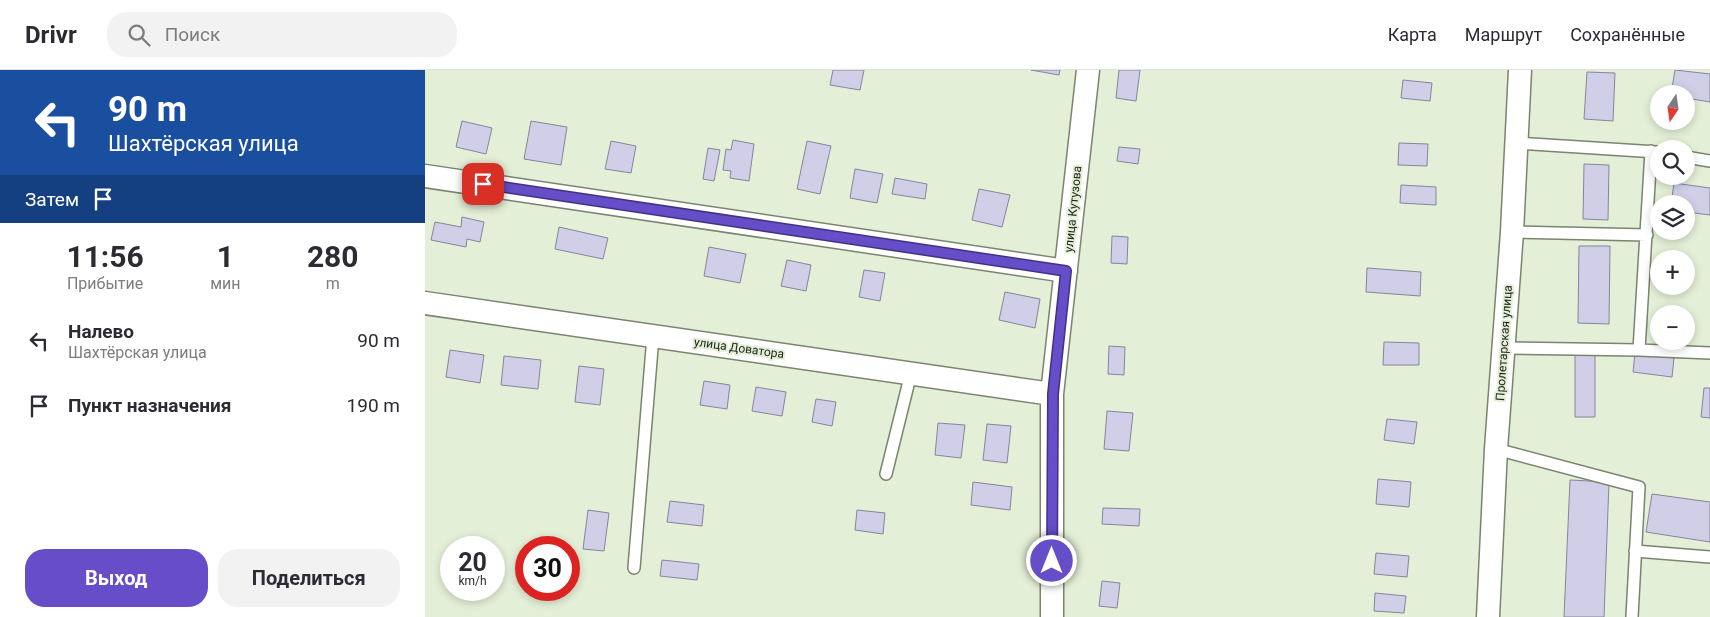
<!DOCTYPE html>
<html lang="ru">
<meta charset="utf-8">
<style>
body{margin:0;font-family:Roboto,sans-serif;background:#f2f2f3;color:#2b2b33;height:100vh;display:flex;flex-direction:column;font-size:19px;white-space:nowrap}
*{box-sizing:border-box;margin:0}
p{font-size:16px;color:#7c7c81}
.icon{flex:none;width:28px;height:28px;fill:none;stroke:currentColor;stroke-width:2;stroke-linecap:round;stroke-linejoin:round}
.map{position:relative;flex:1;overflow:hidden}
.sheet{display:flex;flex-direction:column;background:#fff;width:425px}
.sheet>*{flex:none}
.hud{background:#1a4fa0;color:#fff;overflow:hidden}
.needle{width:32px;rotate:193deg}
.fabs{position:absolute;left:1225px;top:15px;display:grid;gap:10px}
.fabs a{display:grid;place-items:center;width:45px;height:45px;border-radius:50%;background:#fff;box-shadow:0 2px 8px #0003;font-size:25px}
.speed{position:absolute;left:15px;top:466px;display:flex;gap:10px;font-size:25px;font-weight:700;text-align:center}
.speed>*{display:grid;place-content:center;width:65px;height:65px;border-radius:50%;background:#fff;box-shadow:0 2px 8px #0003;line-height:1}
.speed small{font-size:12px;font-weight:400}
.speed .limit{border:8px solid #d22;background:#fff;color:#111}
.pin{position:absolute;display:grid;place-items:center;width:42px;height:42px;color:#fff;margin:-21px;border-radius:10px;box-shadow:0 2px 8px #0006}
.me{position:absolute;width:55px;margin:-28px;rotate:0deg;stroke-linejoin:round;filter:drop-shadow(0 0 4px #0008)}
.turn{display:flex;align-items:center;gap:18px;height:105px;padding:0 25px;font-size:22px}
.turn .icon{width:65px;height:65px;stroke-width:2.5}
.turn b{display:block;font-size:35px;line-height:42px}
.then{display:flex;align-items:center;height:48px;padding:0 25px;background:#0003;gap:10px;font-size:19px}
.eta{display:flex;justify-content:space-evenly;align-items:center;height:85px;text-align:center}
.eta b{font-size:30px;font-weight:700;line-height:35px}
.cta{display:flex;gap:10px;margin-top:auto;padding:10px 25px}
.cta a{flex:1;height:58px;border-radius:20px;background:#654ec7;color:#fff;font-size:20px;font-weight:700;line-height:58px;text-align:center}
.cta a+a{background:#f2f2f3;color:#2b2b33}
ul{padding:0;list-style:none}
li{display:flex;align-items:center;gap:15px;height:65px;padding:0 25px}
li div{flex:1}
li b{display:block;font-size:19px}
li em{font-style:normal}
header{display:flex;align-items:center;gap:30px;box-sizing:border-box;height:70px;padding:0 25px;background:#fff;border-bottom:1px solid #e1e1e2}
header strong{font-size:24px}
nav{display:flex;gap:28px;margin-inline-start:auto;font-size:18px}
.search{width:350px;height:45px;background:#f2f2f3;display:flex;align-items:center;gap:12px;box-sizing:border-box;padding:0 18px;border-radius:20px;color:#7c7c81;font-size:19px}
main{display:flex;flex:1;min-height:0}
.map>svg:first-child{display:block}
</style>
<header>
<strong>Drivr</strong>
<div class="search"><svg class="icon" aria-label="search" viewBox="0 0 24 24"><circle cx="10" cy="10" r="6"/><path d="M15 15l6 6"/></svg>Поиск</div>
<nav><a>Карта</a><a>Маршрут</a><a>Сохранённые</a></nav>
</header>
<main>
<section class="sheet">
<div class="hud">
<div class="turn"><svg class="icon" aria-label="left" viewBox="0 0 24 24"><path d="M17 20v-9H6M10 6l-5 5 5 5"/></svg><div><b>90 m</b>Шахтёрская улица</div></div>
<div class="then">Затем<svg class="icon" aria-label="arrive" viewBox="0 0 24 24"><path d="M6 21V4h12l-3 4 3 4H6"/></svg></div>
</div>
<div class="eta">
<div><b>11:56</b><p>Прибытие</p></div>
<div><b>1</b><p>мин</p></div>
<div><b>280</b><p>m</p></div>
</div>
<ul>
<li><svg class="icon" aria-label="left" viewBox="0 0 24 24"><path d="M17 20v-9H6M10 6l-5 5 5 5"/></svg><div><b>Налево</b><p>Шахтёрская улица</p></div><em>90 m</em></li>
<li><svg class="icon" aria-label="arrive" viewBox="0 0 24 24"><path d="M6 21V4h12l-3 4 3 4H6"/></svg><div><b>Пункт назначения</b></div><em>190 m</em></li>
</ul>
<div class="cta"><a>Выход</a><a>Поделиться</a></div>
</section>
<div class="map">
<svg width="1285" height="547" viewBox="0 0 1285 547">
<rect width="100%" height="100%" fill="#e3efd7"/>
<!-- building -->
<path fill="#d0cfe7" stroke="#86859b" d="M 408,0 L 439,0 L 435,20 L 405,15 Z
M 606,0 L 635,0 L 634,5 Z
M 694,0 L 715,0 L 711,31 L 691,28 Z
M 1250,0 L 1285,4 L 1285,32 L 1261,28 L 1261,24 L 1246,24 Z
M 1162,2 L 1190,3 L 1188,51 L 1159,49 Z
M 978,10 L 1007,13 L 1005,31 L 976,28 Z
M 37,51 L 67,58 L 61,84 L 31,77 Z
M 106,51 L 142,57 L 136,95 L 99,89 Z
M 308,70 L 329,74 L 324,111 L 305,108 L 306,101 L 298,100 L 301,79 L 306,80 Z
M 186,71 L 211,76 L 206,103 L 180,99 Z
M 382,71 L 406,76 L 395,124 L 372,119 Z
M 974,73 L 1003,74 L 1002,96 L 973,95 Z
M 694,77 L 715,79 L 713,94 L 692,91 Z
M 283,78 L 295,80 L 289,111 L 278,109 Z
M 1159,94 L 1184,95 L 1183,150 L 1158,149 Z
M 430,99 L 458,104 L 452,133 L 425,128 Z
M 470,108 L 502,114 L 500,129 L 467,124 Z
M 1249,113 L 1285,118 L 1285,145 L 1261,142 L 1261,134 L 1246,134 Z
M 976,115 L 1011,117 L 1011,135 L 975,133 Z
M 554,119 L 585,125 L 577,157 L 547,150 Z
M 37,147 L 59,152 L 55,172 L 42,169 L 41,177 L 6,170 L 10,152 L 36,157 Z
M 134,157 L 183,168 L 178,189 L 130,179 Z
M 687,166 L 703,167 L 702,194 L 686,193 Z
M 1154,176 L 1185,176 L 1184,254 L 1153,253 Z
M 284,177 L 321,184 L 315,213 L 279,206 Z
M 362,190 L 386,195 L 381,221 L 356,216 Z
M 942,198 L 996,202 L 995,226 L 941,222 Z
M 439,200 L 460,203 L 455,231 L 434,227 Z
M 580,222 L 615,229 L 610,258 L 574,250 Z
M 959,272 L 994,273 L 994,295 L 958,295 Z
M 684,276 L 700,277 L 699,305 L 683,304 Z
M 25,280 L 59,285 L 55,313 L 21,307 Z
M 1210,283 L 1249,288 L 1247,307 L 1208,302 Z
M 1150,285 L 1170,285 L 1170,347 L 1150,347 Z
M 79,286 L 116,290 L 113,319 L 76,315 Z
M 154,296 L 179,299 L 175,335 L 150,332 Z
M 279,311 L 305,315 L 302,339 L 275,335 Z
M 331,317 L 361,322 L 357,346 L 327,341 Z
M 1279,318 L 1285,318 L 1285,348 L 1276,347 Z
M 391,329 L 411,332 L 407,356 L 387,352 Z
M 682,341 L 708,343 L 704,381 L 679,379 Z
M 962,349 L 992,352 L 989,374 L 959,370 Z
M 513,353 L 540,355 L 536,388 L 510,385 Z
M 562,354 L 586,356 L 582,393 L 558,390 Z
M 953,409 L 986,412 L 984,437 L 951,434 Z
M 1145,410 L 1184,412 L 1179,547 L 1139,547 Z
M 548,412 L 587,417 L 585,440 L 546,435 Z
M 1227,424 L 1285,432 L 1285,472 L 1221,462 Z
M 245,431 L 279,435 L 277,456 L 242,452 Z
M 678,438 L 715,439 L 714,456 L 677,454 Z
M 163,440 L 184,443 L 179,481 L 158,479 Z
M 432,440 L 460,443 L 458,464 L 430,460 Z
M 951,483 L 984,486 L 982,507 L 949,504 Z
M 237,490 L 274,494 L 272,510 L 235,506 Z
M 677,511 L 695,513 L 692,538 L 674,536 Z
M 950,523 L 981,526 L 979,543 L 949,541 Z"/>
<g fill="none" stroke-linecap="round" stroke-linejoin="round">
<!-- lane casing -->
<g stroke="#7a846f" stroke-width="14">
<path id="lane" d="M 1092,73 L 1232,82
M 1261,87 L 1285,91
M 1087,162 L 1222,165
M 1079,278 L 1214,280 L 1285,283
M 1214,280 L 1226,81
M 1071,379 L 1214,417 L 1207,547
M 461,404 L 486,303
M 1210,481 L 1285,487
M 209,498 L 228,266"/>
</g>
<!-- street casing -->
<g stroke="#7a846f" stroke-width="25">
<path id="street" d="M 0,106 L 641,201
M 0,233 L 627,324
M 627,547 L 627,324 L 663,0
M 1063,547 L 1071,379 L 1087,162 L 1095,0"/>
</g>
<!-- lane -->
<use href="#lane" stroke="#fff" stroke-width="11"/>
<!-- street -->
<use href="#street" stroke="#fff" stroke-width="22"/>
</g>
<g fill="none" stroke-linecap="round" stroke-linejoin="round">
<!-- route casing -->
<g stroke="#423381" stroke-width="12">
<path id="route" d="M 58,114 L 641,201 L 628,324 L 627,491"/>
</g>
<!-- route -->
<use href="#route" stroke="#654ec7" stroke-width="9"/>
</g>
<g text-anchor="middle" stroke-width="4" stroke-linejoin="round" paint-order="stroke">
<!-- street labels -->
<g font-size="12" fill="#21251d" stroke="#e3efd7">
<text transform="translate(648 139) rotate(-84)" y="4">улица Кутузова</text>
<text transform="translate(1079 273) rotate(-86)" y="4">Пролетарская улица</text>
<text transform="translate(314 278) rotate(8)" y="4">улица Доватора</text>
</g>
</g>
</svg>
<div class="fabs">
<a><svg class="needle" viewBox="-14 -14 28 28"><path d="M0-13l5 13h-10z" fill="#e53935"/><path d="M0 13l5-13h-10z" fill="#7c7c81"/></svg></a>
<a><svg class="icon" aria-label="search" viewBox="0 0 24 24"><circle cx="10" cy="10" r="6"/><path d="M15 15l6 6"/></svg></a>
<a><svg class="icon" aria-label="layers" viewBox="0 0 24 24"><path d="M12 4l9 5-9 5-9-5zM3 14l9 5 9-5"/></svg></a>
<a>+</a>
<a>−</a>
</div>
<div class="speed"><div>20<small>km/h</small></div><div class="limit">30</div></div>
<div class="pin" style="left:58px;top:114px;background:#d93025"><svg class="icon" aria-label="arrive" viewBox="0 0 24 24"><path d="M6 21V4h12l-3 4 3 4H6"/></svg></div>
<svg class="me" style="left:627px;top:491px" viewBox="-20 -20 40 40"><circle r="17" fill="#654ec7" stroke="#fff" stroke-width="3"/><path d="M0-11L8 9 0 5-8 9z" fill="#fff"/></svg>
</div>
</main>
